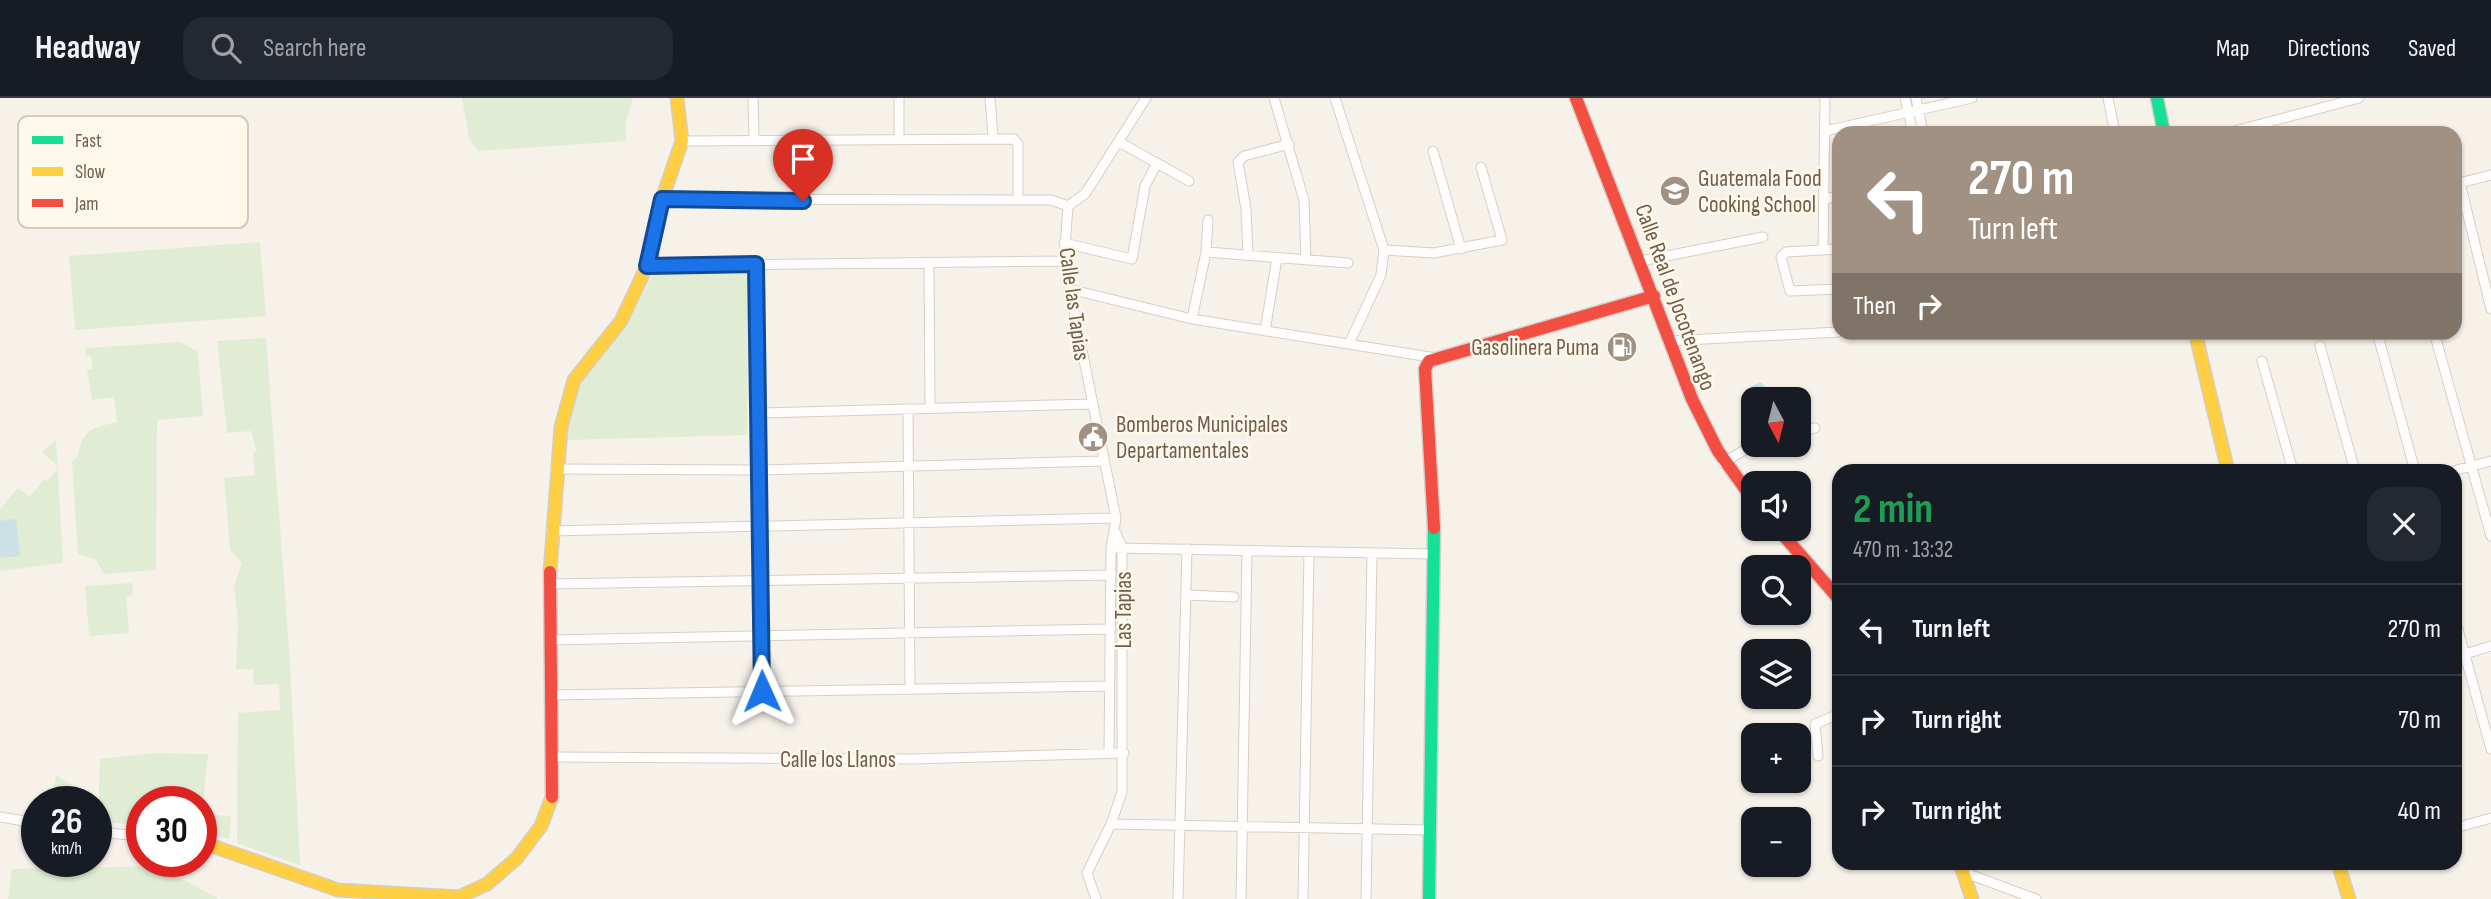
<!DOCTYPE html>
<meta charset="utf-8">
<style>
body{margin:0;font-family:"Sofia Sans Condensed",sans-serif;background:#242831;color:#f1f3f6;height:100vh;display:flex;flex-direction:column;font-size:26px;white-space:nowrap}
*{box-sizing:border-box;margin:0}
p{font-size:23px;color:#9ea1a6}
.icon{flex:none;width:38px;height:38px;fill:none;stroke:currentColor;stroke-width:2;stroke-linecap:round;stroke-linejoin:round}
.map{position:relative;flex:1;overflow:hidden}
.panel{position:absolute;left:1832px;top:366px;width:630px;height:406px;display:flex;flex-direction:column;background:#171b24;border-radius:21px;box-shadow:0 2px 5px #0004}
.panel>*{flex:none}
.hud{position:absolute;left:1832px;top:28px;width:630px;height:214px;border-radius:21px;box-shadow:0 2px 5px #0004;background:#a09183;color:#fff;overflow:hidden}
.needle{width:46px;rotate:173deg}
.fabs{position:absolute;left:1741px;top:289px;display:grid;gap:14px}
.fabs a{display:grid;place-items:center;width:70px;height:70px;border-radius:14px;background:#171b24;box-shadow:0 2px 5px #0004;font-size:35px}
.speed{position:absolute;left:21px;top:688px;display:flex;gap:14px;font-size:35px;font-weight:700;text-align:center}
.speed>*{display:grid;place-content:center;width:91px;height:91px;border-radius:50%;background:#171b24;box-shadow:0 2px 5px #0004;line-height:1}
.speed small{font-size:18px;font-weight:400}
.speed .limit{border:10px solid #d22;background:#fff;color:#111}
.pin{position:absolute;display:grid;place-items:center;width:60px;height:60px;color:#fff;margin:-72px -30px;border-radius:50% 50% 50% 0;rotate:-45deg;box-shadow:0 0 7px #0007}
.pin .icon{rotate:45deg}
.me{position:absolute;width:77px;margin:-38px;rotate:359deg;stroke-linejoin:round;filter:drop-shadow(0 0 5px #0008)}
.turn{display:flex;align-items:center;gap:24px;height:147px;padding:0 21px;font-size:32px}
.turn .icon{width:91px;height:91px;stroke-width:2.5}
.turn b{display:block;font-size:49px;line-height:60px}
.then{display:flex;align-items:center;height:66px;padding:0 21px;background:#0003;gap:14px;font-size:26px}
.round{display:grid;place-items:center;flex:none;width:74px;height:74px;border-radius:21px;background:#242831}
.summary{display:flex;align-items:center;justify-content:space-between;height:119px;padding:0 21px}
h1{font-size:42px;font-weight:700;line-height:52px;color:#1e9e55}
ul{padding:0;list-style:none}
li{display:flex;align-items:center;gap:21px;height:91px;padding:0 21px;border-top:2px solid #363941}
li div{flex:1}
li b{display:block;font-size:26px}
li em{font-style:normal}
header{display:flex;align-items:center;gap:42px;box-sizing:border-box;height:98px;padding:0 35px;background:#171b24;border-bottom:2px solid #363941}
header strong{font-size:33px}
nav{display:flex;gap:38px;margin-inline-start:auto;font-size:24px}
.search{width:490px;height:63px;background:#242831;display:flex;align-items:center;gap:18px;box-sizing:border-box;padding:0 24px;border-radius:21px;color:#9ea1a6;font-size:26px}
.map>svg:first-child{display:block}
</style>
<header>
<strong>Headway</strong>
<div class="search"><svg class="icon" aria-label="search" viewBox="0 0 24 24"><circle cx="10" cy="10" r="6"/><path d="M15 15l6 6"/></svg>Search here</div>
<nav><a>Map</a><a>Directions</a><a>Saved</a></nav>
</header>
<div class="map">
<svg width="2491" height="801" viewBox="0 0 2491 801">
<rect width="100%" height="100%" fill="#f6f2ea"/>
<!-- green -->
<path fill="#e1ecd5" d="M 462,0 L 633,0 L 626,22 L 626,43 L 478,53 L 469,40 Z
M 260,144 L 266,218 L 75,232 L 69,158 Z
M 749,172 L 747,337 L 565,342 L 576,288 L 626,229 L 654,174 Z
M 266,240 L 290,565 L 300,767 L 237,745 L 238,615 L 280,612 L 279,586 L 254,587 L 253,571 L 236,571 L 238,524 L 234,487 L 242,466 L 230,451 L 224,380 L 255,377 L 253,355 L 257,354 L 251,333 L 227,335 L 217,243 Z
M 180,244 L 198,254 L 203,318 L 157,322 L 156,472 L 104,476 L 96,462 L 78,456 L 72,364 L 78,358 C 83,330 93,330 117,324 L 114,299 L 92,302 L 87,272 L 93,271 L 91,258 L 86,258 L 86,250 Z
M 56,342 L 63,465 L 0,473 L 0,411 L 18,390 L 30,399 L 44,381 L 47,383 L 59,369 L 42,354 Z
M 132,485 L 133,497 L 126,498 L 129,535 L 89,538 L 85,488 Z
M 155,655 L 208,656 L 202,716 L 231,718 L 229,741 L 201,733 L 201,704 L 142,704 L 142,727 L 98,724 L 100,661 Z
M 56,677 L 72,687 L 76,703 L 52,703 Z
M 158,768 L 219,801 L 8,801 L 12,771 Z"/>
<!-- water -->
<path fill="#cce1e5" d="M 1761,284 L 1775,301 L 1761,301 L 1750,289 Z
M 16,421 L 20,458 L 0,460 L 0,423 Z"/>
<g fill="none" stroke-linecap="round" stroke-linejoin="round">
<!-- street casing -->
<g stroke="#d5cfc8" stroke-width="11">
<path id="street" d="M 753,0 L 754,41
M 990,0 L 993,38
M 1274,0 L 1304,102 L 1306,162
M 1335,0 L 1384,152 L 1381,177 L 1349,246
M 1905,0 L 1913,35
M 1916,0 L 1923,35
M 2108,0 L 2115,35
M 1825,33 L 1972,0
M 2227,35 L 2359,0
M 899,40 L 899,0
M 682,43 L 1014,41 L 1018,46 L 1018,101
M 1119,44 L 1189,83
M 1433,53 L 1461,151
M 2460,85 L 2491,211
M 2455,86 L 2491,77
M 662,101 L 1051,102 L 1068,108
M 1825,101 L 1839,98
M 1064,145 L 1132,161 L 1145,88 L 1157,65
M 1839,151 L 1786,154 L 1781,159 L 1790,193 L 1839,191
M 1384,152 L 1434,155 L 1502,142 L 1481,69
M 1823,152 L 1825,0
M 1206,154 L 1348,165
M 1248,157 L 1246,111 L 1238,64 L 1244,58 L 1289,46
M 1641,163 L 1763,139
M 929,165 L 930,310
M 756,167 L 762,593
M 647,168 L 1064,163
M 1069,191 L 1192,221 L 1436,260
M 1192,221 L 1206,154 L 1208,122
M 1265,233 L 1277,160
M 2377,234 L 2415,373
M 2434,234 L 2491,438
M 1668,243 L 1839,234
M 2320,248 L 2355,373
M 2262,263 L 2293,373
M 908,311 L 910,591
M 759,315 L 1091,306
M 1799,333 L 1815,330
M 1723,365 L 1754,346
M 556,371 L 758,372 L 1105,363
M 2453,373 L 2491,363
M 551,433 L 1116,420
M 1116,450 L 1435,456
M 549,486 L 1111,477
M 1186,497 L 1234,499
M 2455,521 L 2491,651
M 550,542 L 1110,531
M 2455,559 L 2491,548
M 552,597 L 1109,588
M 1109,655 L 1111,450 L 1116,420 L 1064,163 L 1068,108 L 1085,96 L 1146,0
M 1818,658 L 1815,626 L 1839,616
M 551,659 L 914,661 L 1124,655
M 0,719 L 37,725
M 1111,726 L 1430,732
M 2455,730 L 2491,720
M 96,734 L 142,738
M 1963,774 L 2036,801
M 1096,801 L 1087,775 L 1111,726 L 1122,694 L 1122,450 L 1116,435
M 1178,801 L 1187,451
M 1241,801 L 1247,453
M 1303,801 L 1309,454
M 1366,801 L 1372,455"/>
</g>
<!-- fast casing -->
<g stroke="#d4cec6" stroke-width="15">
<path id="fast" d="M 2157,0 L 2164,35
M 1429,801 L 1434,430"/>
</g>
<!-- slow casing -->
<g stroke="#d4cec6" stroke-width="15">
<path id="slow" d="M 2195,234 L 2228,373
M 550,474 L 561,329 L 574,282 L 621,223 L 647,168 L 662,101 L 682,43 L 677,0
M 201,744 L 338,792 L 459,799 L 487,786 L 517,760 L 541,728 L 552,699
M 1960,765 L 1972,801
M 2338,765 L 2349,801"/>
</g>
<!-- jam casing -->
<g stroke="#d4cec6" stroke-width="15">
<path id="jam" d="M 1576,0 L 1692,301 L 1718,353 L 1754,403
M 1434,430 L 1425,271 L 1429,263 L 1654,198
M 1777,430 L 1839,501
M 550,474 L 552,699"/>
</g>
<!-- street -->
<use href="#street" stroke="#fefdfc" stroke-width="9"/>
<!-- fast -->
<use href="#fast" stroke="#16e098" stroke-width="12"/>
<!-- slow -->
<use href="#slow" stroke="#ffcf43" stroke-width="12"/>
<!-- jam -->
<use href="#jam" stroke="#f24e42" stroke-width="12"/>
</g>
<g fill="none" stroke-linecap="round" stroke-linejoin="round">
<!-- route casing -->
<g stroke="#114b97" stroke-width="18">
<path id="route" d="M 762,593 L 756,166 L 647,168 L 662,101 L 803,103"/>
</g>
<!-- route -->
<use href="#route" stroke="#1a73e8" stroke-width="12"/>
</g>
<!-- icons -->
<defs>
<g id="school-disc" transform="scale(1.575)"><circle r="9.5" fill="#a09183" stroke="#fef8eb"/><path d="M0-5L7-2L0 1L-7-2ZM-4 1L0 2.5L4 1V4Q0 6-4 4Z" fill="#fff"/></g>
<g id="fuel-disc" transform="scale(1.575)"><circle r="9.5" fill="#a09183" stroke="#fef8eb"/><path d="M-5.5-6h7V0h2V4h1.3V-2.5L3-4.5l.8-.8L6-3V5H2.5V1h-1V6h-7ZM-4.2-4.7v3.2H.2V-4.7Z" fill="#fff"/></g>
<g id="civic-disc" transform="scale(1.575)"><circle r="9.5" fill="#a09183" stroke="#fef8eb"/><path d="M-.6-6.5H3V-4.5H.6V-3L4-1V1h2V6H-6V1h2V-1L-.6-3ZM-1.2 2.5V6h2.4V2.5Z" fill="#fff"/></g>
</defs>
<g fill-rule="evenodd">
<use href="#school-disc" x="1675" y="93"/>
<use href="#fuel-disc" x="1622" y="249"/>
<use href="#civic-disc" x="1093" y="339"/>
</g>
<g text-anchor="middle" stroke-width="5" stroke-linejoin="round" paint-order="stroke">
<!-- poi labels -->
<g font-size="23" fill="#725d4c" stroke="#fef8eb" text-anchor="start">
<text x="1698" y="88">Guatemala Food<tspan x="1698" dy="26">Cooking School</tspan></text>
<text x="1599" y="257" text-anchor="end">Gasolinera Puma</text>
<text x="1116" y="334">Bomberos Municipales<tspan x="1116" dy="26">Departamentales</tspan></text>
</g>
<!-- street labels -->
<g font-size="23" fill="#725d4c" stroke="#fef8eb">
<text transform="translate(1676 199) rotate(70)" y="8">Calle Real de Jocotenango</text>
<text transform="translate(1075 206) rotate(82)" y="8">Calle las Tapias</text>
<text transform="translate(1123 512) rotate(-90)" y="8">Las Tapias</text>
<text x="838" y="669">Calle los Llanos</text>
</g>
</g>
<!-- legend -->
<rect x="18" y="18" width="230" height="112" rx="10" fill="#fef8eb" stroke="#d4cabb" stroke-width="2"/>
<rect x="32" y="38" width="31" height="8" fill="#16e098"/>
<rect x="32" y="69" width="31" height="9" fill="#ffcf43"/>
<rect x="32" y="101" width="31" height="8" fill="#f24e42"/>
<g font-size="19" fill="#725d4c">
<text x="75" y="49">Fast</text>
<text x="75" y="80">Slow</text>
<text x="75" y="112">Jam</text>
</g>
</svg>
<div class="fabs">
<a><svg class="needle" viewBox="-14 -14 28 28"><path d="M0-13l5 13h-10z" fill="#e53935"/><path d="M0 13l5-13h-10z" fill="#9ea1a6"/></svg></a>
<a><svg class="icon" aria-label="sound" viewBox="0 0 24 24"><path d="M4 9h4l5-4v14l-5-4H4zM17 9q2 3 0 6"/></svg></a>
<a><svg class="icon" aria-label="search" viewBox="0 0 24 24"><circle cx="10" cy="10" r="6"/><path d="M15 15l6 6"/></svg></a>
<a><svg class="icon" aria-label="layers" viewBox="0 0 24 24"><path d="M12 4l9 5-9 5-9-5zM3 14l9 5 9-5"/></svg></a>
<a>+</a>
<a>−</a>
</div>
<div class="speed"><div>26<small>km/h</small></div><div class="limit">30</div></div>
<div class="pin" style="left:803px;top:103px;background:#d93025"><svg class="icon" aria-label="arrive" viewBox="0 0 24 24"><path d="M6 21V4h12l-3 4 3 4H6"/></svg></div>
<svg class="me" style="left:762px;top:593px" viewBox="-20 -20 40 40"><path d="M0-17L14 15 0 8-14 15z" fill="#1a73e8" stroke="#fff" stroke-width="4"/></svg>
<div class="hud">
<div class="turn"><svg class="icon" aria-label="left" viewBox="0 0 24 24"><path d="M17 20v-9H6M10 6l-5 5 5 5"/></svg><div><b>270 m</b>Turn left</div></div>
<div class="then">Then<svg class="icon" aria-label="right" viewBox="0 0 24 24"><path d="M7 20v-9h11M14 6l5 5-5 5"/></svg></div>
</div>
<section class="panel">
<div class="summary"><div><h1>2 min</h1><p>470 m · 13:32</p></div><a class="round"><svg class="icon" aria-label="close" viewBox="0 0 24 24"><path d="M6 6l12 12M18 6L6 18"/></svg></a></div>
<ul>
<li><svg class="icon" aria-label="left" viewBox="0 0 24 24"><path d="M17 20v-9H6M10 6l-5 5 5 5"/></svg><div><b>Turn left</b></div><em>270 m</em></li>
<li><svg class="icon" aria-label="right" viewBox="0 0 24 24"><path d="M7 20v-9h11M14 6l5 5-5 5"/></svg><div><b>Turn right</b></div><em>70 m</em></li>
<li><svg class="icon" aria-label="right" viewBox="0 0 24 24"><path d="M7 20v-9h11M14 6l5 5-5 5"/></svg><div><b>Turn right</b></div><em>40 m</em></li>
</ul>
</section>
</div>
